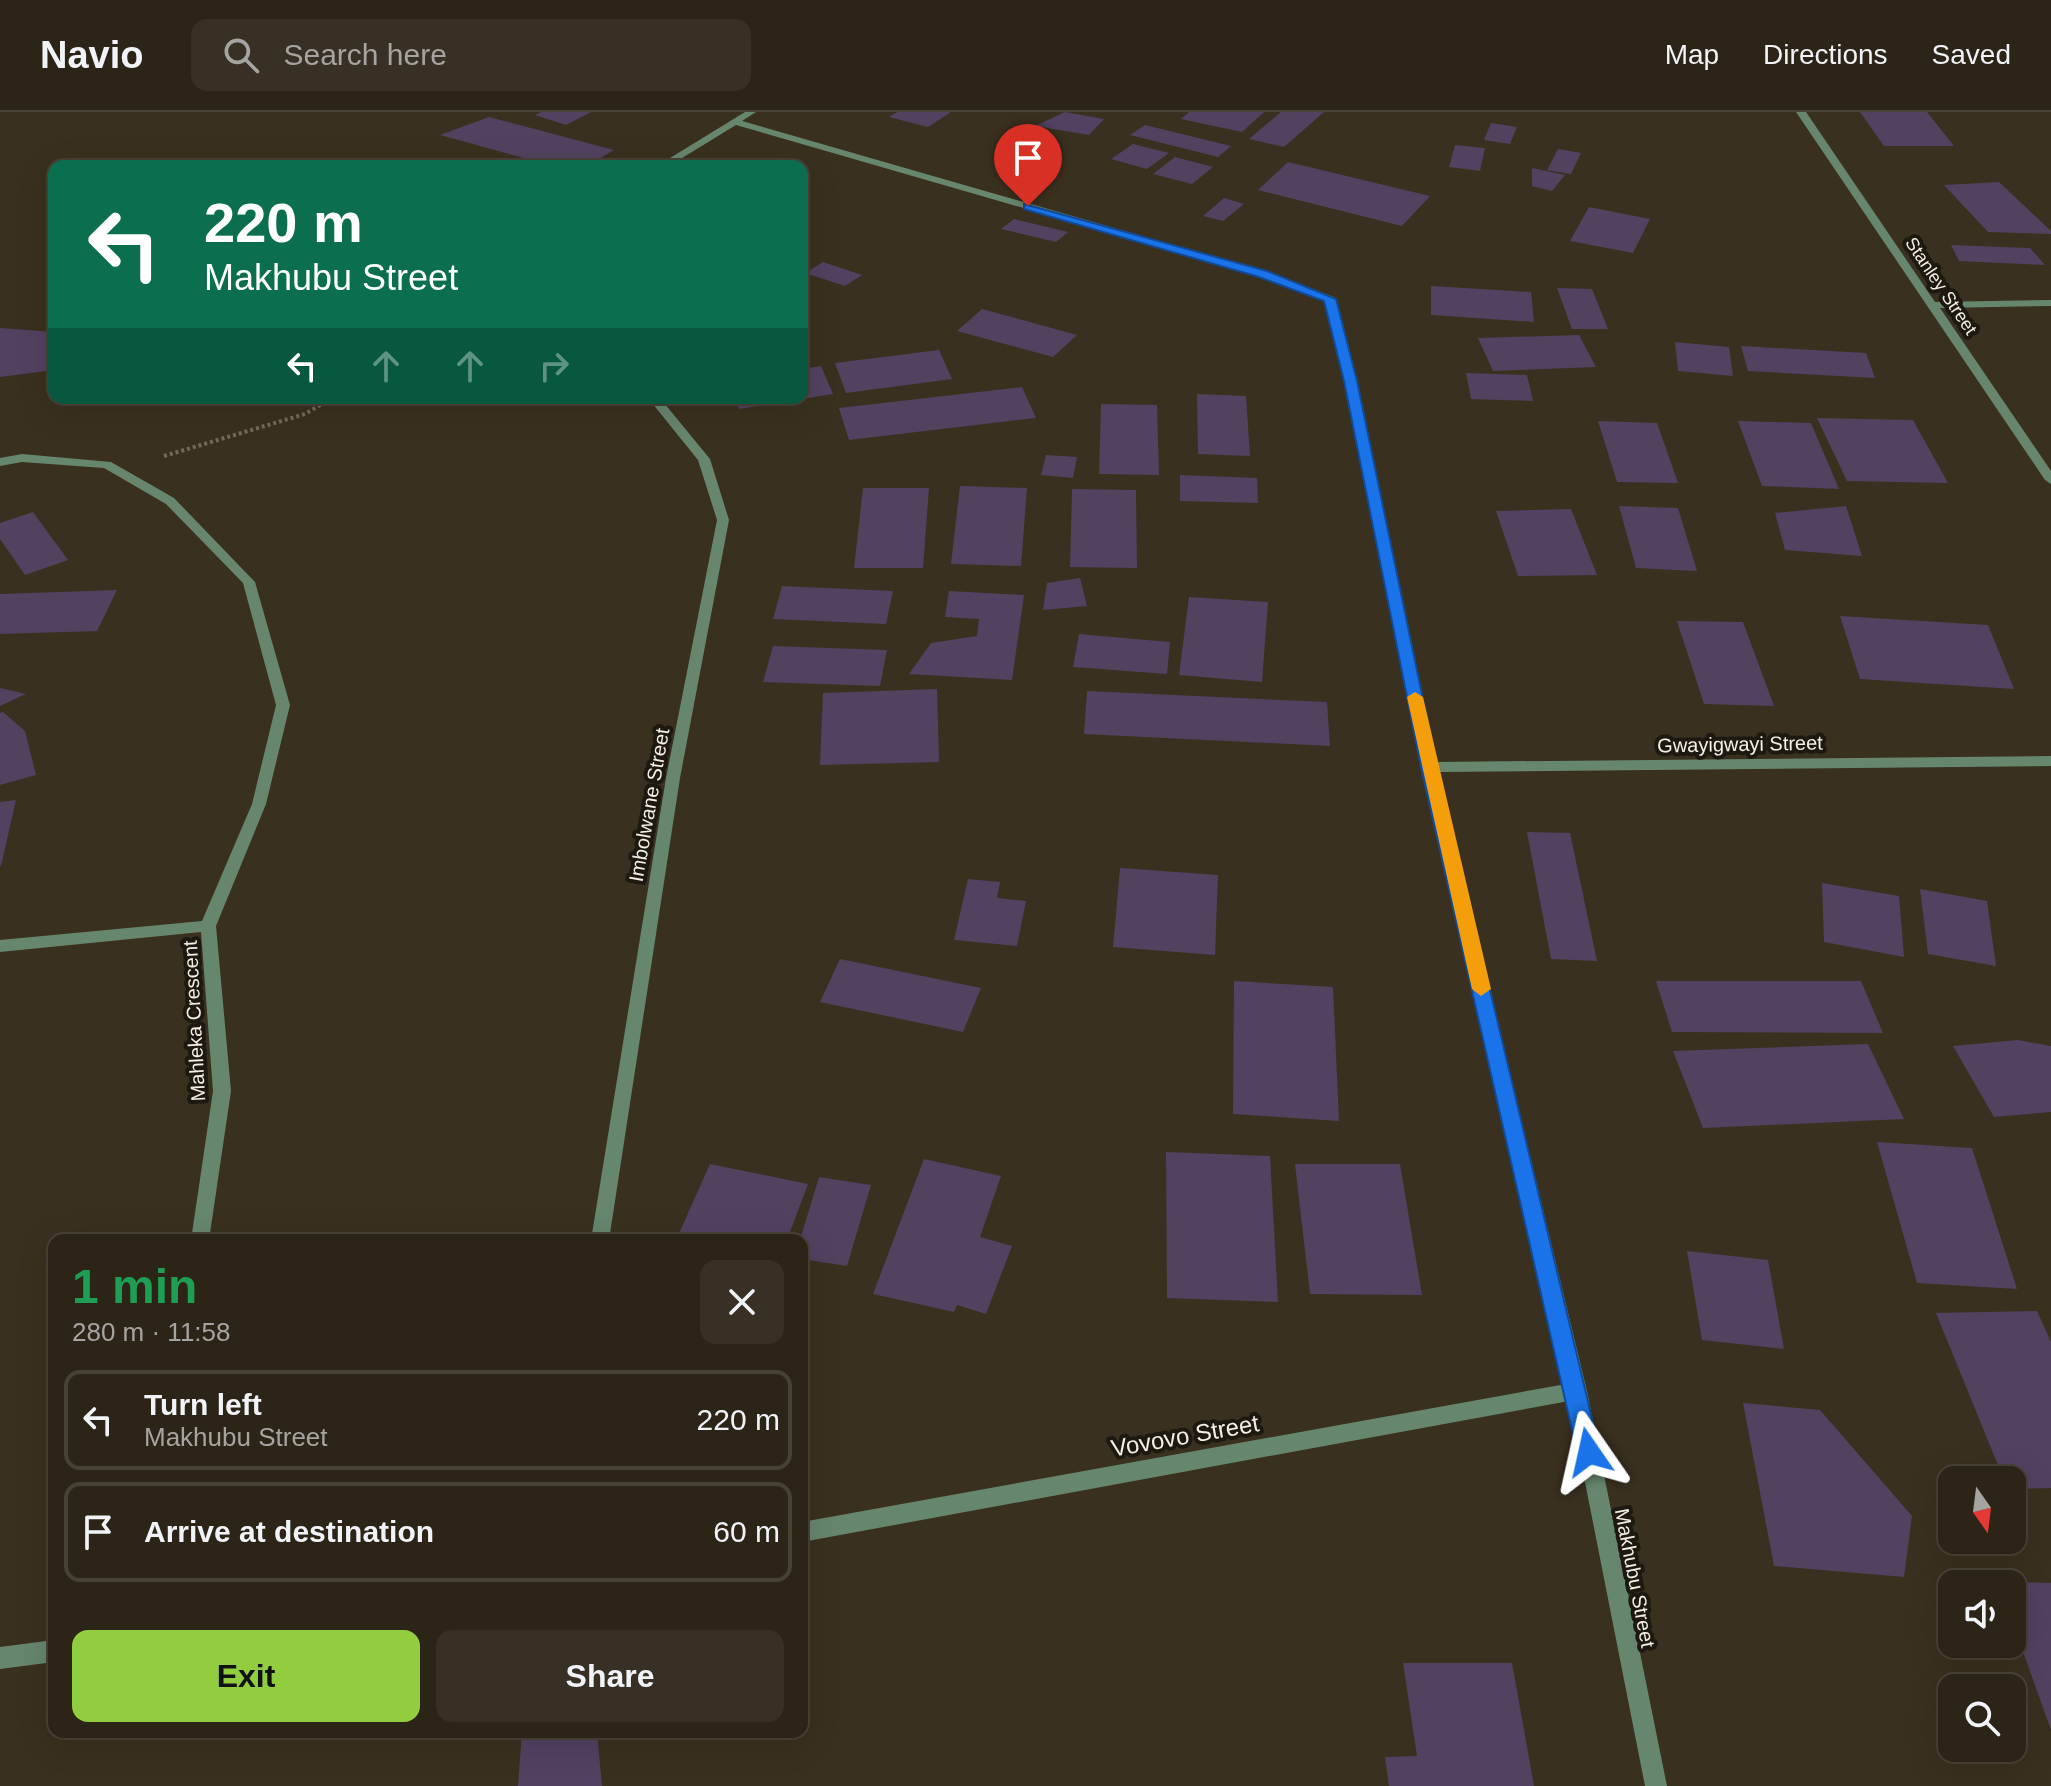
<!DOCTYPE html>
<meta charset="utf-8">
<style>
body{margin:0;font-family:Arial,sans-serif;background:#383024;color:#f1f3f6;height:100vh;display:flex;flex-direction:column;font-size:30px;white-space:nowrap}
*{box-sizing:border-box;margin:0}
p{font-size:26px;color:#a6a4a1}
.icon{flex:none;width:44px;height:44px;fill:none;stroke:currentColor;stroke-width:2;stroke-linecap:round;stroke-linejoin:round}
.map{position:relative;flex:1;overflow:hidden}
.sheet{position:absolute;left:48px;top:1122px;width:760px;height:504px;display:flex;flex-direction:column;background:#2c2417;border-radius:16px;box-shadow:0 8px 32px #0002,0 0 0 2px #484136}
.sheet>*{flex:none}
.hud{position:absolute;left:48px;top:48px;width:760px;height:244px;border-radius:16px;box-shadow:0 8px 32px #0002,0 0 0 2px #484136;background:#0b6e4f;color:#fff;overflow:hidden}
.needle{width:52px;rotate:166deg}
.buttons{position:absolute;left:1938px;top:1354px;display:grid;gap:16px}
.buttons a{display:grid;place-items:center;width:88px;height:88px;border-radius:16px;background:#2c2417;box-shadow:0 8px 32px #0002,0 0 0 2px #484136;font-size:40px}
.pin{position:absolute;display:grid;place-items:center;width:68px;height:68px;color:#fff;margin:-82px -34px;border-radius:50% 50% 50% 0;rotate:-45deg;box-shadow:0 0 8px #0007}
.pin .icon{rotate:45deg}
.me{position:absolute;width:88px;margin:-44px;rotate:349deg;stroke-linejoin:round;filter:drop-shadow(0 0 6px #0008)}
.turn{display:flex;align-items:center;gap:28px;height:168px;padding:0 24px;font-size:36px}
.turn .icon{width:104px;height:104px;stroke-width:2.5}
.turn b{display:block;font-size:56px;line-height:68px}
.lanes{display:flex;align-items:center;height:76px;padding:0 24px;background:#0003;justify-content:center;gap:40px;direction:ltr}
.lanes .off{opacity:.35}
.round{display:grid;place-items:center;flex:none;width:84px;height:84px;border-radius:16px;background:#383024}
.summary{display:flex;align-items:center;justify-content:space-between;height:136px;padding:0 24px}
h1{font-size:48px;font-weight:800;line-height:60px;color:#1e9e55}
.button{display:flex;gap:16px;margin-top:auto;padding:16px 24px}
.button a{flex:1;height:92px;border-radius:16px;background:#91cd3f;color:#111;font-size:32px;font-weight:800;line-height:92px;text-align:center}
.button a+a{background:#383024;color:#f1f3f6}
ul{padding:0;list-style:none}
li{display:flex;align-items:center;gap:24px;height:100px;margin:0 16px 12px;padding:0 8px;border:4px solid #484136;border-radius:16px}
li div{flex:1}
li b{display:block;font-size:30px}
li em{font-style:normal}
header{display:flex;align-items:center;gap:48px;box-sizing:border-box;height:112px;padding:0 40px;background:#2c2417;border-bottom:2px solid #484136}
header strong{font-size:38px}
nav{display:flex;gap:44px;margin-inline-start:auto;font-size:28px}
.search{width:560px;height:72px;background:#383024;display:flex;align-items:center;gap:20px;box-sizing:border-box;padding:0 28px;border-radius:16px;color:#a6a4a1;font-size:30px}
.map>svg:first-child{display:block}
</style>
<header>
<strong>Navio</strong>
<div class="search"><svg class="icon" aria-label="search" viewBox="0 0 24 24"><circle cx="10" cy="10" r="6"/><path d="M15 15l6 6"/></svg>Search here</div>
<nav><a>Map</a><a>Directions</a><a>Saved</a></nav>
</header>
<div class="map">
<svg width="2051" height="1674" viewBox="0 0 2051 1674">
<rect width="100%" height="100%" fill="#3a301f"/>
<!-- building -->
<path fill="#514260" d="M 541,0 L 591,0 L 566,13 L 535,3 Z
M 897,0 L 951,0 L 928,15 L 889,5 Z
M 1065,0 L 1104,7 L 1089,23 L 1035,14 Z
M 1189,0 L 1264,0 L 1242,20 L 1181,7 Z
M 1281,0 L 1324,0 L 1284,35 L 1249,27 Z
M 1860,0 L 1927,0 L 1954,34 L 1884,34 Z
M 489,5 L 614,38 L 587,54 L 553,54 L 440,23 Z
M 1491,11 L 1517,15 L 1510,32 L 1484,28 Z
M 1145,13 L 1231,34 L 1218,45 L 1130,23 Z
M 1133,32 L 1169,41 L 1147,57 L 1111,47 Z
M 1455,33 L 1485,36 L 1480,59 L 1449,55 Z
M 1558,37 L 1581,41 L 1571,62 L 1547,58 Z
M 1175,45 L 1213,55 L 1192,72 L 1153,62 Z
M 1288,50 L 1430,84 L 1402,114 L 1258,78 Z
M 1532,56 L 1546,59 L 1565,63 L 1552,79 L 1532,74 Z
M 1999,70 L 2051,119 L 2051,122 L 1988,120 L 1944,73 Z
M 1224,86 L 1244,92 L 1223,109 L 1203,104 Z
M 1589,95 L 1650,107 L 1633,141 L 1570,129 Z
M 1014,107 L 1068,120 L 1056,130 L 1001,117 Z
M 1951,133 L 2030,136 L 2045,153 L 1959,149 Z
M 823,150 L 862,163 L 845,174 L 805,161 Z
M 1431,174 L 1531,180 L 1534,210 L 1431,203 Z
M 1557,176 L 1592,177 L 1608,217 L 1572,217 Z
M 982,197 L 1077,223 L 1053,245 L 957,219 Z
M 0,216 L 54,220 L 54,258 L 0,265 Z
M 1579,223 L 1596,255 L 1493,259 L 1478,226 Z
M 1675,230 L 1729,235 L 1733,264 L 1678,259 Z
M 1741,234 L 1866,241 L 1875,266 L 1748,259 Z
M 939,238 L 952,267 L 846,281 L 835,251 Z
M 821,254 L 833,282 L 802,287 L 802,257 Z
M 1466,261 L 1527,263 L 1533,289 L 1471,287 Z
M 1022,275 L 1036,306 L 849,328 L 839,296 Z
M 1197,282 L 1246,284 L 1250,344 L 1198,342 Z
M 735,286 L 796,286 L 796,288 L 739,297 Z
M 1101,292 L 1157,293 L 1159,363 L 1099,362 Z
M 1817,306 L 1913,308 L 1948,371 L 1847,369 Z
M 1598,309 L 1657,311 L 1678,371 L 1617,370 Z
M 1738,309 L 1811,311 L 1839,377 L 1762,374 Z
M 1046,343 L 1077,345 L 1073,366 L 1041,363 Z
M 1180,363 L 1257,366 L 1258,391 L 1180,389 Z
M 960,374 L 1027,376 L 1021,454 L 951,452 Z
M 863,376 L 929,376 L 923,456 L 854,456 Z
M 1072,377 L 1136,378 L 1137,456 L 1070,455 Z
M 1619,394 L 1678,396 L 1697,459 L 1636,456 Z
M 1846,394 L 1862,444 L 1785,438 L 1775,401 Z
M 1571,397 L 1597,463 L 1518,464 L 1496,399 Z
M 33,400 L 68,448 L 25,463 L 0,427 L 0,411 Z
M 1080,466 L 1087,494 L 1043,498 L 1047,471 Z
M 782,474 L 893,479 L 886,512 L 773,507 Z
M 117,478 L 97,519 L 0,522 L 0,482 Z
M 949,479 L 1024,483 L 1012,568 L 909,562 L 931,531 L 977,524 L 979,507 L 945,505 Z
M 1189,485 L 1268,490 L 1262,570 L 1179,563 Z
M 1840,504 L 1988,513 L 2014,577 L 1860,567 Z
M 1677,509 L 1743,510 L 1774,594 L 1704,592 Z
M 1079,522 L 1170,530 L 1167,562 L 1073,555 Z
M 773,534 L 887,538 L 880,574 L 763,570 Z
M 0,576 L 26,582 L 0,594 Z
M 937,577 L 939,650 L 820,653 L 823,581 Z
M 1087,579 L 1327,590 L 1330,634 L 1084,622 Z
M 3,600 L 25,619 L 36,663 L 0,673 L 0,601 Z
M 16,688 L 1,754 L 0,754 L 0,690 Z
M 1527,720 L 1570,721 L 1597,849 L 1551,847 Z
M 1120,756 L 1218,763 L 1215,843 L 1113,835 Z
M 968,767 L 1000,770 L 997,786 L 1026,789 L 1017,834 L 954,828 Z
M 1822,771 L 1899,784 L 1904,845 L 1824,830 Z
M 1920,777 L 1987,789 L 1996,854 L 1928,842 Z
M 840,847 L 981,876 L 963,920 L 820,890 Z
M 1234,869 L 1333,875 L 1339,1009 L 1233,1002 Z
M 1656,869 L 1861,869 L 1883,921 L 1672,920 Z
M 2018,928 L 2051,934 L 2051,1000 L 1994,1005 L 1953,934 Z
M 1868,932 L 1904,1007 L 1703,1016 L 1673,939 Z
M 1877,1030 L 1972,1036 L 2017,1177 L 1917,1171 Z
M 1166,1040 L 1270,1044 L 1278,1190 L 1167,1186 Z
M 924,1047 L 1001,1064 L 980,1125 L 1012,1134 L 986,1202 L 957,1193 L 954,1200 L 873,1182 Z
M 710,1052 L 808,1072 L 787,1128 L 676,1128 Z
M 1295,1052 L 1400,1052 L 1422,1183 L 1310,1182 Z
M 819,1065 L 871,1073 L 847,1154 L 802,1147 L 802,1128 L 800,1128 Z
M 1687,1139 L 1768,1148 L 1784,1237 L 1702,1228 Z
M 2037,1199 L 2051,1230 L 2051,1376 L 2012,1377 L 2012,1368 L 2004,1368 L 1936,1201 Z
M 1743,1291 L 1820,1298 L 1912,1404 L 1904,1465 L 1774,1454 Z
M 2012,1470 L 2051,1471 L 2051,1618 L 2012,1509 Z
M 1403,1551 L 1512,1551 L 1534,1674 L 1389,1674 L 1385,1645 L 1417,1644 Z
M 522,1620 L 597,1620 L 602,1674 L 518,1674 Z"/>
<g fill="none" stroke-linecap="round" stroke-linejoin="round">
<!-- path-far1 -->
<path stroke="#736b5b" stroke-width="3" stroke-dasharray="3 3" stroke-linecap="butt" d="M 329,288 L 333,286"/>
<!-- path -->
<path stroke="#736b5b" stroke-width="4" stroke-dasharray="3 3" stroke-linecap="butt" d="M 164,344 L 305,302 L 332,286"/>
<!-- minor -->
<path fill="#67866e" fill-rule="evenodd" d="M 745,0 L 756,0 L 742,9 L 1267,160 L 1334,185 L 1357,269 L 1435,650 L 2051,644 L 2051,654 L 1437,660 L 1587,1279 L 1667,1674 L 1645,1674 L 1569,1289 L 802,1430 L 802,1410 L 1566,1272 L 1422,655 L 1345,269 L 1325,189 L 1259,164 L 736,13 L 669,54 L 657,54 Z
M 1796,0 L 1806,0 L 1935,190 L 2051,188 L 2051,194 L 1940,196 L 2051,359 L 2051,372 L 2045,368 Z
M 648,286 L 660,286 L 710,347 L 729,408 L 680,666 L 609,1128 L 591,1128 L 666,666 L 717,408 L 698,348 Z
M 22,342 L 111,350 L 174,386 L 255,470 L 290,593 L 266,692 L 216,814 L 231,979 L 209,1128 L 191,1128 L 213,979 L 201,820 L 0,840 L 0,828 L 202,809 L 252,692 L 276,593 L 243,471 L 166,392 L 104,356 L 22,350 L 0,354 L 0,346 Z
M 54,1528 L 54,1550 L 0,1557 L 0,1535 Z"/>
</g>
<!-- route -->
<path fill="#1a73e8" stroke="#114b97" stroke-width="2" d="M 1024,92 L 1267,159 L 1336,187 L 1357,269 L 1437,655 L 1600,1340 L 1597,1347 L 1589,1351 L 1581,1347 L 1577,1340 L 1421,655 L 1344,269 L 1324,189 L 1259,165 L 1024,97 Z"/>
<!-- slow -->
<path fill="#f59e0b" d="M 1415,580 L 1423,585 L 1491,877 L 1481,884 L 1472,877 L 1407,585 Z"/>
<g text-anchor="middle" stroke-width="8" stroke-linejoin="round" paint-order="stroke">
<!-- far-street labels -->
<g font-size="18" fill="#f4eee3" stroke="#1d1911">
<text transform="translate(1941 174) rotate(56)" y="6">Stanley Street</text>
</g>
<!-- street labels -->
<g font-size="20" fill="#f4eee3" stroke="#1d1911">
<text transform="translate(1740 632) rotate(-1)" y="7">Gwayigwayi Street</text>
<text transform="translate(649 693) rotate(-80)" y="7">Imbolwane Street</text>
<text transform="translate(194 909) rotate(-93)" y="7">Mahleka Crescent</text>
<text transform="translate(1635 1466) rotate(79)" y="7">Makhubu Street</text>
</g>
<!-- near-street labels -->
<g font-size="24" fill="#f4eee3" stroke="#1d1911">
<text transform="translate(1185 1324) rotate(-10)" y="8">Vovovo Street</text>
</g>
</g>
</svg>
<div class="buttons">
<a><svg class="needle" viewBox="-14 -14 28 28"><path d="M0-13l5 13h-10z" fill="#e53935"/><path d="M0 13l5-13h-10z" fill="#a6a4a1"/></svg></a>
<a><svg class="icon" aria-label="sound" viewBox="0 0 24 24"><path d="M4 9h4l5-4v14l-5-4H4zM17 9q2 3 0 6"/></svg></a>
<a><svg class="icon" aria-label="search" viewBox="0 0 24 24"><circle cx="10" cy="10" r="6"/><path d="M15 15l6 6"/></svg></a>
</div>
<div class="pin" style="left:1028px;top:94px;background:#d93025"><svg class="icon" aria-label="arrive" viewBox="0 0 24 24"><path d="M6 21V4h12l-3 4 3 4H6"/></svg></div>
<svg class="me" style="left:1589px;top:1340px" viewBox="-20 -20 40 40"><path d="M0-17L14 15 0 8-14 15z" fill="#1a73e8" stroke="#fff" stroke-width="4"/></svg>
<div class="hud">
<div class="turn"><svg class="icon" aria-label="left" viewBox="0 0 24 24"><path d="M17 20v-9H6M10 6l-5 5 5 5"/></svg><div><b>220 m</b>Makhubu Street</div></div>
<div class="lanes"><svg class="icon" aria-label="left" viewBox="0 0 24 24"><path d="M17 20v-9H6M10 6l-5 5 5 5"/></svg><svg class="icon off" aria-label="ahead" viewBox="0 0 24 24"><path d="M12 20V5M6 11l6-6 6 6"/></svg><svg class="icon off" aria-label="ahead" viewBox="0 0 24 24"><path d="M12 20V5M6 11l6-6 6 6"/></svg><svg class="icon off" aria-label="right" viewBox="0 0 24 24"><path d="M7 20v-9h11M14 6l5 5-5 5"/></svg></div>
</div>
<section class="sheet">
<div class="summary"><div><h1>1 min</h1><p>280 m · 11:58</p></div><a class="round"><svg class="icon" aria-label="close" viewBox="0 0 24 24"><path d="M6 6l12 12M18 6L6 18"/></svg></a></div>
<ul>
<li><svg class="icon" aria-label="left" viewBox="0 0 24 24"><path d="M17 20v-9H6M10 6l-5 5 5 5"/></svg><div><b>Turn left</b><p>Makhubu Street</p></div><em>220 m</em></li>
<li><svg class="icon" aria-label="arrive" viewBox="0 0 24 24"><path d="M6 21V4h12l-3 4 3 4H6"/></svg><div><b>Arrive at destination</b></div><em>60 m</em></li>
</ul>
<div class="button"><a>Exit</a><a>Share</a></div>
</section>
</div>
